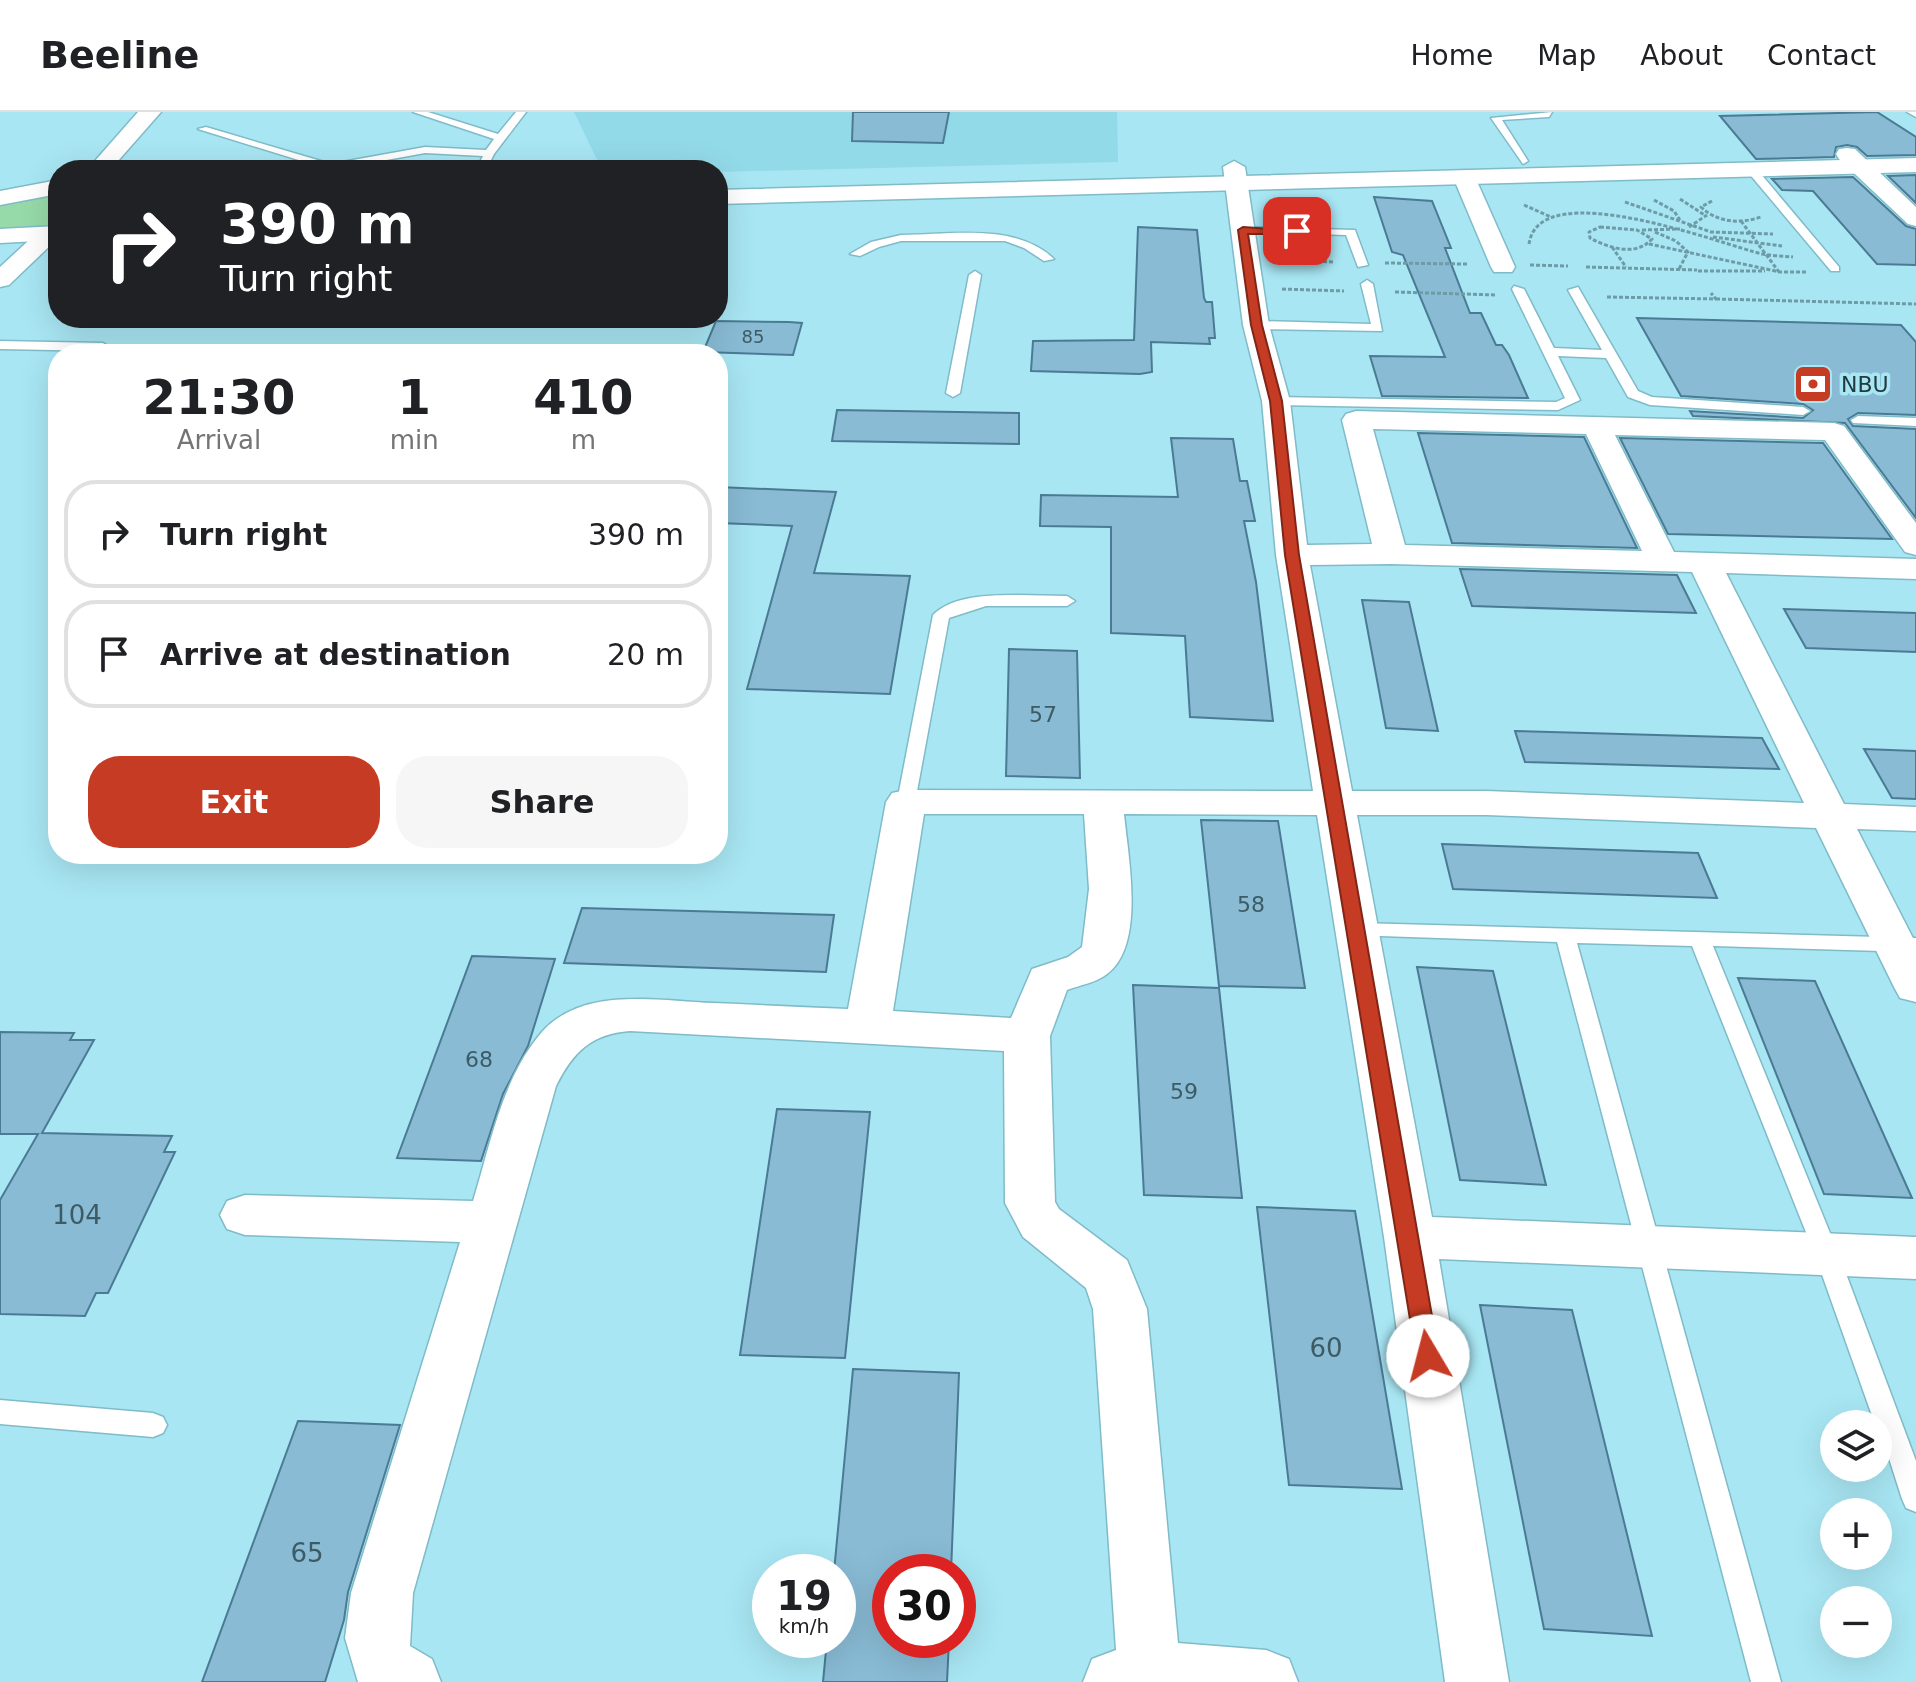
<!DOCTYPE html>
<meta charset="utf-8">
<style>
body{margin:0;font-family:"DejaVu Sans",sans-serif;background:#f6f6f6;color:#202124;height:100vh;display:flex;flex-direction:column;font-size:30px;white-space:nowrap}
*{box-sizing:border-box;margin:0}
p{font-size:26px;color:#757577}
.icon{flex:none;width:44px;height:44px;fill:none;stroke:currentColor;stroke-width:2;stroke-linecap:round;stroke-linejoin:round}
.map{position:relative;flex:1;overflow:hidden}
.details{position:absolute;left:48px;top:232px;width:680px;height:520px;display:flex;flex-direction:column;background:#fff;border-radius:32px;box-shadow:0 8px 32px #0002}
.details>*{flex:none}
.banner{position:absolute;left:48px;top:48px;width:680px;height:168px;border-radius:32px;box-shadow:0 8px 32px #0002;background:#202124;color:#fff;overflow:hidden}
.fabs{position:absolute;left:1820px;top:1298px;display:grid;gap:16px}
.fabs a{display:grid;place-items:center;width:72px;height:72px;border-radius:50%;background:#fff;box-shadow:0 8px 32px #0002;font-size:40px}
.speed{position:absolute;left:752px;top:1442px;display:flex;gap:16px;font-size:40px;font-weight:700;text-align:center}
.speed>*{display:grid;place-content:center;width:104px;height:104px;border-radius:50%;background:#fff;box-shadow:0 8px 32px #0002;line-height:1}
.speed small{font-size:20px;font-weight:400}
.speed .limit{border:12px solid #d22;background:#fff;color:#111}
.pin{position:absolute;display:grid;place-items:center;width:68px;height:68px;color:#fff;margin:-34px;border-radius:16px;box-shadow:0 4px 12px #0006}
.me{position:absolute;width:88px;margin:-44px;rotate:352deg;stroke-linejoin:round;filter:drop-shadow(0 0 6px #0008)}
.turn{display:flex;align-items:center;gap:28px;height:168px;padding:0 40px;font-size:36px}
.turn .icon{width:104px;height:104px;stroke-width:2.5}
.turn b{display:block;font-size:56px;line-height:68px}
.eta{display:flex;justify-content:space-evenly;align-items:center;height:136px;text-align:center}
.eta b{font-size:48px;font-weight:800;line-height:56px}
.action{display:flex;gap:16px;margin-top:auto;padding:16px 40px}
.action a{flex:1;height:92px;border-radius:32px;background:#c63b23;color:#fff;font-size:32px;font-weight:800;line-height:92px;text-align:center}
.action a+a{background:#f6f6f6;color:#202124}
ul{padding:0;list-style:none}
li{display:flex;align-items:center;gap:24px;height:108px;margin:0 16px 12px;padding:0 24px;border:4px solid #e0e0e0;border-radius:32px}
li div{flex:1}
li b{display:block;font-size:30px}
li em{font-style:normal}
header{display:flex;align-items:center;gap:48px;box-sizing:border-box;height:112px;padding:0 40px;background:#fff;border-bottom:2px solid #e0e0e0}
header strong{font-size:38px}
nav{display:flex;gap:44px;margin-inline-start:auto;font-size:28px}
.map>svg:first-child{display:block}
</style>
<header>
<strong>Beeline</strong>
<nav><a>Home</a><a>Map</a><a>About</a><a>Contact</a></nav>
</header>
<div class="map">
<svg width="1916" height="1570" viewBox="0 0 1916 1570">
<rect width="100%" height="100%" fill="#a8e6f3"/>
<!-- built -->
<path fill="#93dae9" d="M 574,0 L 1117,0 L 1118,50 L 718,60 L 602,58 Z"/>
<!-- green -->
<path fill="#97daa9" d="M 58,81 L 58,115 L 0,116 L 0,94 Z"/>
<!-- building -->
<path fill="#89bbd5" stroke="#4b7b94" stroke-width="2" d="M 853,0 L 949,0 L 943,31 L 852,29 Z
M 1877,0 L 1916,25 L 1916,43 L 1867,44 L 1857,35 L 1847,33 L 1836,35 L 1834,45 L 1756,47 L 1720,4 Z
M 1916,63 L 1916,91 L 1888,64 Z
M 1853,65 L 1906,114 L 1916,117 L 1916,153 L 1877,152 L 1813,79 L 1782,78 L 1772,67 Z
M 1374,85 L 1432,89 L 1451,136 L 1445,136 L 1470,201 L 1481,201 L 1496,233 L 1502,233 L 1509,243 L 1528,286 L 1382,284 L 1370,244 L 1445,245 L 1403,143 L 1392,140 Z
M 1138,115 L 1197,118 L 1204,186 L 1206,190 L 1212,190 L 1215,226 L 1209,226 L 1210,232 L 1151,230 L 1152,260 L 1140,262 L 1031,259 L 1033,229 L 1134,228 Z
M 1637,206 L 1901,213 L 1916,230 L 1916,303 L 1858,301 L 1848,307 L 1853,314 L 1916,317 L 1916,406 L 1845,311 L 1693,304 L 1690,299 L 1803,306 L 1813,298 L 1803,292 L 1681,284 Z
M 716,209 L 789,210 L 802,211 L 793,243 L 703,240 Z
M 837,298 L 1019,301 L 1019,332 L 832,329 Z
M 1418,321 L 1584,325 L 1637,436 L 1452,431 Z
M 1171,326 L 1233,327 L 1240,369 L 1247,369 L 1255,409 L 1244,409 L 1256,470 L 1273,609 L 1190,605 L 1185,524 L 1111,521 L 1111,415 L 1040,414 L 1041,383 L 1178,385 Z
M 1620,326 L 1823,331 L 1892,427 L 1668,422 Z
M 718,375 L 836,380 L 814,461 L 910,464 L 890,582 L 747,577 L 792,414 L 718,411 Z
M 1460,457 L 1677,463 L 1696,501 L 1472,494 Z
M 1362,488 L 1409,490 L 1438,619 L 1386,616 Z
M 1784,497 L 1916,501 L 1916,540 L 1806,536 Z
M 1009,537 L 1077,539 L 1080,666 L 1006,664 Z
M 1515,619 L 1762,626 L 1779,657 L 1525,650 Z
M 1864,637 L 1916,639 L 1916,687 L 1892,686 Z
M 1201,708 L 1278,709 L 1305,876 L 1219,874 Z
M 1442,732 L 1698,741 L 1717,786 L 1453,777 Z
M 582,796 L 834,803 L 826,860 L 564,851 Z
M 472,844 L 555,847 L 528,934 L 503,982 L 481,1049 L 397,1046 Z
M 1417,855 L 1493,859 L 1546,1073 L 1460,1068 Z
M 1738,866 L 1815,869 L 1912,1086 L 1824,1082 Z
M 1133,873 L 1219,876 L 1242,1086 L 1144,1083 Z
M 0,920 L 74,921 L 70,928 L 94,928 L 42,1021 L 172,1024 L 164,1040 L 175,1040 L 108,1181 L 96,1181 L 85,1204 L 0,1202 L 0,1088 L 38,1022 L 0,1022 Z
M 777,997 L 870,1000 L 845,1246 L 740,1243 Z
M 1257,1095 L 1355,1099 L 1402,1377 L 1289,1373 Z
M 1480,1193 L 1572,1198 L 1652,1524 L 1544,1517 Z
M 853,1257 L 959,1261 L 951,1460 L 890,1460 L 890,1528 L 949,1528 L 947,1570 L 823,1570 L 827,1528 L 838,1528 L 838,1460 L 834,1460 Z
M 298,1309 L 400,1313 L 348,1480 L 344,1508 L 325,1570 L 202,1570 Z"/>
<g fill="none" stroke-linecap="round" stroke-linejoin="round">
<!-- service casing -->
<g stroke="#7fbbc8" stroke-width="3">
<path id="service" d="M 413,0 L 428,0 L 498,22 L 516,0 L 526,0 L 494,42 L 486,58 L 476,58 L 483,44 L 425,41 L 331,58 L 198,17 L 206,15 L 331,52 L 425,35 L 486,38 L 494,27 Z
M 1552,0 L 1549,5 L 1502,8 L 1528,49 L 1523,52 L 1491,6 Z
M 1907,0 L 1916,0 L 1916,5 Z
M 1747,55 L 1755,55 L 1839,155 L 1839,159 L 1831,159 L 1747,59 Z
M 1243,115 L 1355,118 L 1368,153 L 1358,155 L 1346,123 L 1239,120 L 1237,118 Z
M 901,123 C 950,123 1015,110 1054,147 L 1044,149 L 1024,136 L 1005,129 L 901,129 L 879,135 L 860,144 L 850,142 L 871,130 Z
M 975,159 L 981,163 L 960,281 L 953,285 L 946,281 L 969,163 Z
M 1367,168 L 1373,172 L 1382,219 L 1256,217 L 1250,213 L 1256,209 L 1371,212 L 1361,172 Z
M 1514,174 L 1524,177 L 1554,236 L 1602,238 L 1568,178 L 1578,175 L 1638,279 L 1652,285 L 1803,295 L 1810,299 L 1803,303 L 1650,293 L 1628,285 L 1606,246 L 1558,244 L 1580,288 L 1558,298 L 1276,293 L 1269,289 L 1276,285 L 1556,290 L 1565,286 L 1512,177 Z
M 0,229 L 103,231 L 109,235 L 103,239 L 0,237 Z
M 1858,304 L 1916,306 L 1916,314 L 1853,311 L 1851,308 Z
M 1019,483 L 1067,484 L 1075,489 L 1067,494 L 986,494 L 949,506 L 915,690 L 913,694 L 899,694 L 897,690 L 933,503 C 953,483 992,483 1019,483 Z
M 1358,811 L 1916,826 L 1916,840 L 1713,834 L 1839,1143 L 1916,1349 L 1916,1400 L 1906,1396 L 1902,1387 L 1878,1312 L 1875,1312 L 1815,1143 L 1692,834 L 1577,831 L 1781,1570 L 1751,1570 L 1557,830 L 1351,823 L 1348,818 Z
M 0,1288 L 153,1301 L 163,1305 L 167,1313 L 163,1321 L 153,1325 L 0,1312 Z"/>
</g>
<!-- minor casing -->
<g stroke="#7fbbc8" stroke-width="3">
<path id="minor" d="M 1847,36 L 1855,37 L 1916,95 L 1916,114 L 1908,112 L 1839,47 L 1836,42 L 1839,37 Z
M 1234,49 L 1245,55 L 1269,213 L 1290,289 L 1307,433 L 1372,432 L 1342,308 L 1346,302 L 1356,299 L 1834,311 L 1844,314 L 1916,411 L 1916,443 L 1905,440 L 1825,328 L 1615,323 L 1674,440 L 1916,447 L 1916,467 L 1726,461 L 1844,692 L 1916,695 L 1916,719 L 1857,717 L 1916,832 L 1916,890 L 1900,886 L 1894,875 L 1816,716 L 1486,703 L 1357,703 L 1432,1105 L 1916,1125 L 1916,1167 L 1439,1147 L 1509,1570 L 1445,1570 L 1384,1125 L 1317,703 L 1124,702 C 1128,744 1146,833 1107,862 C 1096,871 1080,873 1067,878 L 1050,924 L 1055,1090 L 1059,1097 L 1127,1148 L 1147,1197 L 1178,1531 L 1266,1538 L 1289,1547 L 1298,1570 L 1083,1570 L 1092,1547 L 1116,1538 L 1093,1197 L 1086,1176 L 1023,1125 L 1005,1091 L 1004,939 L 630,919 C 591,922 573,940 556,974 L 413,1481 L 410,1534 L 432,1547 L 441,1570 L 358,1570 L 345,1526 L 351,1481 L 460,1130 L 245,1123 L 227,1117 L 220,1103 L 227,1089 L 245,1083 L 473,1089 C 490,1034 501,972 537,926 C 577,872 657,889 714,891 C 759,893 803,895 848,897 L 886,690 L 892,681 L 906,678 L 1313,679 L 1276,443 L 1262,289 L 1243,213 L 1223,55 ZM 1373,317 L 1586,322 L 1642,439 L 1405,433 ZM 1391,452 L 1692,460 L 1804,691 L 1486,679 L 1352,679 L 1310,453 ZM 924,702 L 1084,702 L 1089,777 L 1082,835 L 1068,845 L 1032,857 L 1011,906 L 893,899 Z
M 1464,58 L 1475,65 L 1515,155 L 1512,160 L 1494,160 L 1491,155 L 1453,65 Z
M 49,115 L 57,117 L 57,127 L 9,173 L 0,175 L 0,155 L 41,117 Z"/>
</g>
<!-- tertiary casing -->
<g stroke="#7fbbc8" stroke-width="3">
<path id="tertiary" d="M 138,0 L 161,0 L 110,58 L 87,58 Z
M 1916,46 L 1916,60 L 718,92 L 718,78 Z
M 58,68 L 58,82 L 0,93 L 0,79 Z
M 58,114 L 58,128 L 0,131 L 0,117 Z"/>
</g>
<!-- path -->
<path stroke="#6e9ca6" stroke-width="3" stroke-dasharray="4 2" stroke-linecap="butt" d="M 1680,87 L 1706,104
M 1654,88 L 1674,99 L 1680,108
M 1712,89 L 1701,95 C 1718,111 1740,112 1761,105
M 1625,90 L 1711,120 L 1773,122
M 1524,93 L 1551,105
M 1741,109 L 1779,160
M 1600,115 L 1637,118 L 1652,127 C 1636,145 1609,136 1590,126 L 1589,120 Z
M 1689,115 L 1707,103
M 1642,118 L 1680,117
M 1655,120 L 1676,129 L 1688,140 L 1679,157
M 1713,125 L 1782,134
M 1529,132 C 1539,61 1724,133 1762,142 C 1772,144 1783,144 1793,145
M 1649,132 L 1780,160 L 1806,160
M 1612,135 L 1626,155
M 1281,148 L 1335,150
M 1385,151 L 1467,152
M 1530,153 L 1568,154
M 1586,155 L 1697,158
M 1698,159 L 1765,159
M 1282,177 L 1344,179
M 1395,180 L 1497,183
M 1607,185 L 1716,187 L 1711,181
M 1716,187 L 1916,192"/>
<!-- service -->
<use href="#service" fill="#fff" fill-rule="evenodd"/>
<!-- minor -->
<use href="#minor" fill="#fff" fill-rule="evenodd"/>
<!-- tertiary -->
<use href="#tertiary" fill="#fff" fill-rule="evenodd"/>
</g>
<!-- route -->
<path fill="#c63b23" stroke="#812617" stroke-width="2" d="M 1243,115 L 1302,119 L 1297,122 L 1248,122 L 1262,213 L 1282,289 L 1299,443 L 1439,1244 L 1436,1251 L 1428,1254 L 1419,1251 L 1416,1244 L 1285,443 L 1270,289 L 1251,213 L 1238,118 Z"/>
<!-- icons -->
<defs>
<g id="bank-square" transform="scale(2)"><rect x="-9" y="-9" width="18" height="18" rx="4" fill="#c63b23" stroke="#a8e6f3"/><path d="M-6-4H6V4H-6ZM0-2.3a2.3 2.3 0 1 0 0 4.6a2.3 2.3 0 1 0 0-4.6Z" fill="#fff"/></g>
</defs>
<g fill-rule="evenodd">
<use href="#bank-square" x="1813" y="272"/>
</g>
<g text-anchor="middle" stroke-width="7" stroke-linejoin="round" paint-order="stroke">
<!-- far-number labels -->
<g font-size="18" fill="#3c5b65">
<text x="753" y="231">85</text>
</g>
<!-- far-poi labels -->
<g font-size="22" fill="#223b40" stroke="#a8e6f3" text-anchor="start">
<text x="1841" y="280">NBU</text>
</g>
<!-- number labels -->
<g font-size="22" fill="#3c5b65">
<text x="1043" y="610">57</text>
<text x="1251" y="800">58</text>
<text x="479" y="955">68</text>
<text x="1184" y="987">59</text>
</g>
<!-- near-number labels -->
<g font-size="26" fill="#3c5b65">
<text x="77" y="1112">104</text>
<text x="1326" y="1245">60</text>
<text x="307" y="1450">65</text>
</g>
</g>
</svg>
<div class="fabs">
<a><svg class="icon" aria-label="layers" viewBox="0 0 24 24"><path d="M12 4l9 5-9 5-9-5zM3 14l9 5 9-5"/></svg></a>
<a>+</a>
<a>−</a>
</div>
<div class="speed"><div>19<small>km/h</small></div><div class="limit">30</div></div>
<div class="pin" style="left:1297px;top:119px;background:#d93025"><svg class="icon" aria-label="arrive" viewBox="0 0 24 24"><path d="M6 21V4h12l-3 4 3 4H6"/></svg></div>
<svg class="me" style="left:1428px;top:1244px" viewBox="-20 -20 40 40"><circle r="19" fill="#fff"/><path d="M0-13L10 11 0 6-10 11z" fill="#c63b23"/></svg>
<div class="banner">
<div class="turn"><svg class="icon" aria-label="right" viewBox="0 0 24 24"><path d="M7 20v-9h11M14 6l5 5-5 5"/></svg><div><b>390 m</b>Turn right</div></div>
</div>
<section class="details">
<div class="eta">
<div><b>21:30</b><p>Arrival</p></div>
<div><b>1</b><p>min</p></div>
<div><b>410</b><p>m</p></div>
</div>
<ul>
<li><svg class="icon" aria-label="right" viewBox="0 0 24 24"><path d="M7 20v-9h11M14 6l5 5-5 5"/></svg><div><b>Turn right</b></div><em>390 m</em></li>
<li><svg class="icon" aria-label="arrive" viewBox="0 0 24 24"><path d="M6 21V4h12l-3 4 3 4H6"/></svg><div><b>Arrive at destination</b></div><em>20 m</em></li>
</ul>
<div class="action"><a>Exit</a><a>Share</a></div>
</section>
</div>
